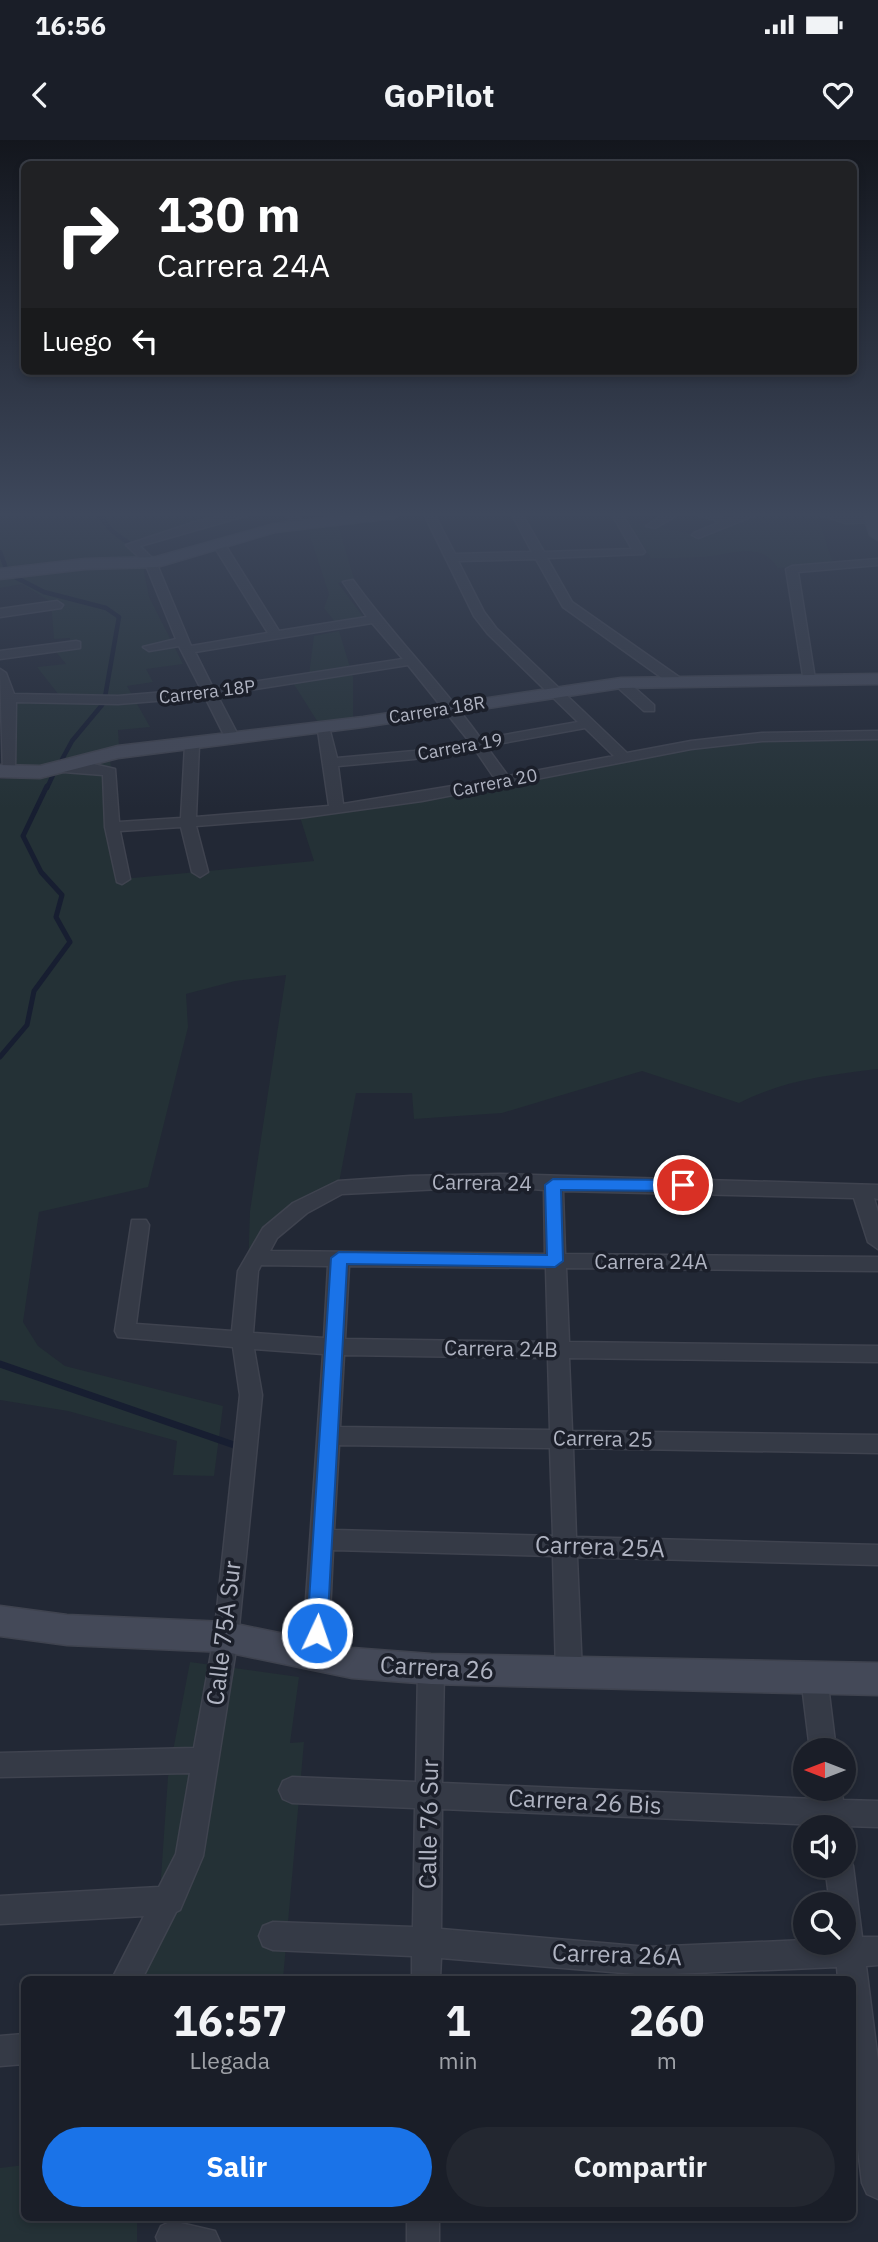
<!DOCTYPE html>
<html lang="es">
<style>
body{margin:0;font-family:"IBM Plex Sans",sans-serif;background:#232730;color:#f1f3f6;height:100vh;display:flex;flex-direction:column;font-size:26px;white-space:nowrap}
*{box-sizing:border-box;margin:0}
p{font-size:23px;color:#9fa2a8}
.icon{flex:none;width:38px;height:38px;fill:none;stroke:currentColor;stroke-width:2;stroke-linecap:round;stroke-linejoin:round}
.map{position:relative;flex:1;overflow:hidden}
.details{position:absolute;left:21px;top:1836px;width:835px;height:245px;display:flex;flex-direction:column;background:#1a1e28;border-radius:10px;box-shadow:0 4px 10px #0003,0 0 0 2px #383c45}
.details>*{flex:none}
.guide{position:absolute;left:21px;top:21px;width:836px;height:214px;border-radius:10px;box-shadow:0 4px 10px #0003,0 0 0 2px #383c45;background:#202124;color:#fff;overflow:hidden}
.needle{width:46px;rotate:270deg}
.controls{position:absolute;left:793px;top:1598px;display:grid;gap:14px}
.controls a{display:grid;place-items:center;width:63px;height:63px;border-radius:50%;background:#1a1e28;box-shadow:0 4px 10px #0003,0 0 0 2px #383c45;font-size:35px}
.pin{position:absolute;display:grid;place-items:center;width:60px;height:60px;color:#fff;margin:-30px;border:4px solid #fff;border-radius:50%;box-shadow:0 2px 7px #0007}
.me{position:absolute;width:77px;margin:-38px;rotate:3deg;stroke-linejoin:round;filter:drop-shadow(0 0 5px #0008)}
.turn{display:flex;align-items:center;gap:24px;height:147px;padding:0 21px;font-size:32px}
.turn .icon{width:91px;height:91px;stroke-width:2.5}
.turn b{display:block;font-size:49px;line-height:60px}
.then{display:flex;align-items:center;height:66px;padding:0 21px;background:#0003;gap:14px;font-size:26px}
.eta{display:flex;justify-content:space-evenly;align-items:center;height:119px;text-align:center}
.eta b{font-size:42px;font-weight:700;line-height:49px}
.button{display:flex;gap:14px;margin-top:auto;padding:14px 21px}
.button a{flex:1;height:80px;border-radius:42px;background:#1a73e8;color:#fff;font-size:28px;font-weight:700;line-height:80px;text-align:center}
.button a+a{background:#232730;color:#f1f3f6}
.status{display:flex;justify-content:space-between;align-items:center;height:49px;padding:0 35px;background:#1a1e28;direction:ltr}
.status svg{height:19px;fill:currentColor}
header{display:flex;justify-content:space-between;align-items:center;height:91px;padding:0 21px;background:#1a1e28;font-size:32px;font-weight:700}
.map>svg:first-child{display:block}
</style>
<div class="status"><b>16:56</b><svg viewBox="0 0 49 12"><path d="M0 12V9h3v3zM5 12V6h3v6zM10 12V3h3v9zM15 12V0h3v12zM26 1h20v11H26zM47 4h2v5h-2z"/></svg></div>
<header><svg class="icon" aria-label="back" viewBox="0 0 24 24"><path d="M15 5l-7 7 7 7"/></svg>GoPilot<svg class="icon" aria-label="heart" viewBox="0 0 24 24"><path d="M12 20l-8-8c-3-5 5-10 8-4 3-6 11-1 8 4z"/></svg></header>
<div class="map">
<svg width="878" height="2102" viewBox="0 0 878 2102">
<rect width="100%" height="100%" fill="#222835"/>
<!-- green -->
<path fill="#243136" d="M 0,374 L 231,374 L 126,405 L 141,420 L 0,431 Z
M 753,374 L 817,374 L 833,424 L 778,428 C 761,399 727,416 701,417 C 685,418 668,418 651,418 L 628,381 L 698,395 Z
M 338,384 L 354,439 L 338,443 L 364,478 L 336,483 L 324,468 L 329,454 L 307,387 Z
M 143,426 L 149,457 L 183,524 L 146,529 L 153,542 L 127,546 L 150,587 L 118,590 L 119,606 L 49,628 L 14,628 L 14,555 L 59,555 L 37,527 L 66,524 L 52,507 L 69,505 L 70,498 L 54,499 L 51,462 L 22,444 L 0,448 L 0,438 L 86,428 Z
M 339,491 L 353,537 L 353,578 L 319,584 L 290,538 L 309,535 L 314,496 Z
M 878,595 L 878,929 C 828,935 784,940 739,963 L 642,931 L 502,973 L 414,979 L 412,953 L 356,953 L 338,1048 L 300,1068 L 248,1131 L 250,1071 L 286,835 L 235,841 L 186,854 L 188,887 L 148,1047 L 39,1072 L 23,1182 L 38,1206 L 65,1226 L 223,1266 L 214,1336 L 173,1335 L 177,1301 L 68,1271 L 0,1260 L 0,639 L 48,637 L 110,618 L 122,739 L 314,721 L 299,674 L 762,597 Z
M 190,1522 L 299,1537 L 290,1603 L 304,1602 L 283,1839 L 141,1839 L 160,1752 L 168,1637 Z
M 24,2025 L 24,2077 L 137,2077 L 137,2102 L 0,2102 L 0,2028 Z"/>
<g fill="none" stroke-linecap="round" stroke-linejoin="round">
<!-- stream-far2 -->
<path stroke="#171e31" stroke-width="4.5" d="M 98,374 L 112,391 L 130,404
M 0,412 L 7,431
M 13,436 L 44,452 L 106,468 L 119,477 L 105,557
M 59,625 L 72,601 L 102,565
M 47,648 L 53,635"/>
<!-- stream-far1 -->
<path stroke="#171e31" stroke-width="5" d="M 0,917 L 27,885 L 34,851 L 70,802 L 56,777 L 62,755 L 41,732 L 23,696 L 47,646"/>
<!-- stream -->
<path stroke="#171e31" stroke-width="7" d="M 0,1224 L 234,1305"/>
<!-- street casing -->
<g stroke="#3f434f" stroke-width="3">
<path id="street" d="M 231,374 L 252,374 L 140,406 L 156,422 L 191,506 L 268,493 L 212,403 L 218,400 L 224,403 L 279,491 L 367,477 L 343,442 L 353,440 C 393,496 441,543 481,599 L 578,582 L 488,494 L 474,476 L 424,374 L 434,374 L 455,414 L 532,412 L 512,374 L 522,374 L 544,412 L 632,409 L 612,374 L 622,374 L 645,412 L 643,414 L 547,418 L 572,462 L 679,537 L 679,543 L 669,543 L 563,467 L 536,419 L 458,421 L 484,472 L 496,488 L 627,613 L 691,601 L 762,593 L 878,591 L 878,599 L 762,601 L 691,609 L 422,661 L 299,678 L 196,686 L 208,732 L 200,737 L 192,732 L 181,687 L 120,691 L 130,739 L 122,744 L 117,742 L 105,687 L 103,635 L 64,632 L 57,628 L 59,625 L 93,624 L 115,629 L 119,682 L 181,678 L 185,605 L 192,601 L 199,605 L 196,677 L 329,666 L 317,584 L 329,587 L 337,618 L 414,611 L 469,601 L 408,525 L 217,555 L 240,599 L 233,603 L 226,599 L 205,557 L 118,564 L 16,562 L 15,632 L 3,635 L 0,529 L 6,533 L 14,554 L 118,556 L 201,549 L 179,506 L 149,511 L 143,507 L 176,499 L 145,423 L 126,405 L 195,382 ZM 372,483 L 403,519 L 213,548 L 195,512 ZM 585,588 L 614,616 L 508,636 L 486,606 ZM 474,608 L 495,639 L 343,664 L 338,626 L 414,619 Z
M 285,374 L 296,374 L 304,384 L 295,386 Z
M 665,374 L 679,374 L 655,388 L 646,386 Z
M 696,374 L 731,379 L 743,374 L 758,374 L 698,398 L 692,395 L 694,393 L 721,382 Z
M 817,374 L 878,376 L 878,382 L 846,383 Z
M 878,419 L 878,425 L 798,432 L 815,539 L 804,542 L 786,429 L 792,426 Z
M 57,461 L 63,465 L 61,468 L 0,477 L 0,469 Z
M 76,501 L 80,502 L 80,508 L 0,519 L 0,511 Z
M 616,540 L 626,540 L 654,565 L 654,571 L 644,571 L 616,546 Z
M 500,1034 L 878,1045 L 878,1059 L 874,1058 L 878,1072 L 878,1109 L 868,1102 L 854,1058 L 563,1051 L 565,1114 L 878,1117 L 878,1131 L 566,1128 L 569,1202 L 878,1206 L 878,1222 L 569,1218 L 572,1291 L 878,1295 L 878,1313 L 573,1308 L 576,1397 L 878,1405 L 878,1425 L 577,1417 L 582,1533 L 578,1541 L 569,1544 L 560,1541 L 556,1533 L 553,1416 L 333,1410 L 328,1517 L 324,1525 L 315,1528 L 306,1525 L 302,1517 L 323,1214 L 254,1209 L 262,1255 L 238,1497 L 203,1716 L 180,1770 L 176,1772 L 142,1839 L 112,1839 L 144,1776 L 0,1784 L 0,1756 L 159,1747 L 176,1714 L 190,1633 L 0,1637 L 0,1613 L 194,1608 L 214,1497 L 240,1255 L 233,1207 L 118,1197 L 115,1191 L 132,1080 L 146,1080 L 149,1085 L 136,1184 L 232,1191 L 238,1131 L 263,1088 L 293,1063 L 338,1041 L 410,1036 ZM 500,1046 L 544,1050 L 545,1114 L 270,1111 L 277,1098 L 307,1073 L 342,1054 ZM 261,1125 L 328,1126 L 324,1198 L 253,1193 L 258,1131 ZM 349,1126 L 546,1128 L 548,1202 L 345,1199 ZM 344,1215 L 548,1218 L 550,1290 L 340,1287 ZM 339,1305 L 550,1308 L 553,1396 L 334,1390 Z
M 431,1518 L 440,1521 L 444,1529 L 442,1643 L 816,1659 L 815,1648 L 841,1648 L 843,1660 L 878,1661 L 878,1687 L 846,1686 L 844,1694 L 844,1687 L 819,1687 L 819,1685 L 442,1669 L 441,1789 L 648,1807 L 805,1800 L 805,1802 L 844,1802 L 844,1764 L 830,1764 L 825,1726 L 844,1726 L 844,1714 L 849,1716 L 853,1726 L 862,1797 L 878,1797 L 878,1825 L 866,1826 L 878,1921 L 878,2059 L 867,2054 L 862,2043 L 852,1958 L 852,1839 L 838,1839 L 837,1827 L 648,1835 L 441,1818 L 440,1839 L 412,1839 L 412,1816 L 273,1810 L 263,1806 L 259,1796 L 263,1786 L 273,1782 L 413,1787 L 415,1668 L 292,1663 L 283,1659 L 279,1650 L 283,1641 L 292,1637 L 416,1642 L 418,1529 L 422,1521 Z
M 814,1526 L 823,1529 L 827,1537 L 836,1610 L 810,1610 L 801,1537 L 805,1529 Z
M 24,1894 L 24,1924 L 0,1926 L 0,1896 Z
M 407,2077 L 439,2077 L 439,2102 L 407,2102 Z
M 172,2081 L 215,2091 L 220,2102 L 158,2102 L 156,2097 L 161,2086 Z"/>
</g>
<!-- secondary casing -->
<g stroke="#3f434f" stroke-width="3">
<path id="secondary" d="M 355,374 L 401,374 L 394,378 L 275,392 L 157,427 L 85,429 L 0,439 L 0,429 L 85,419 L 156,417 L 274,384 Z
M 863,374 L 877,374 L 878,400 L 870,395 Z
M 878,534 L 878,544 L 621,548 L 363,587 L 118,618 L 40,638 L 0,637 L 0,625 L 40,626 L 118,606 L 363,577 L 621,538 Z
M 0,1466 L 67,1475 L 226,1482 L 352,1508 L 431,1514 L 878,1523 L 878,1555 L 431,1544 L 352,1538 L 226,1512 L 67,1505 L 0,1496 Z"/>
</g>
<!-- street -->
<use href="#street" fill="#353a46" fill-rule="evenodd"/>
<!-- secondary -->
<use href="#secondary" fill="#444958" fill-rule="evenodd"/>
</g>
<!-- sky -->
<linearGradient id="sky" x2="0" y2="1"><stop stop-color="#13161d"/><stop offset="0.56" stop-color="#3e485c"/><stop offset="1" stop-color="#3e485c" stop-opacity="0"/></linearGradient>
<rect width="878" height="668" fill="url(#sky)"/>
<!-- route -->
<path fill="#1a73e8" stroke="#114b97" stroke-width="2" d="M 553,1039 L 683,1040 L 691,1045 L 683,1051 L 561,1050 L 563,1121 L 555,1127 L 347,1124 L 327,1493 L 324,1500 L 317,1502 L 310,1500 L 307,1493 L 331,1118 L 339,1112 L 547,1115 L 545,1045 Z"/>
<g text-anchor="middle" stroke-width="7" stroke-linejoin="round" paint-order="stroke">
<!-- far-street labels -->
<g font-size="18" fill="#b0b4c2" stroke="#1b1f2a">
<text transform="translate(207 552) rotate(-7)" y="6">Carrera 18P</text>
<text transform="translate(437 570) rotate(-9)" y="6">Carrera 18R</text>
<text transform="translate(460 607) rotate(-10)" y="6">Carrera 19</text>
<text transform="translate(495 643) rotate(-11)" y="6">Carrera 20</text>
</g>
<!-- street labels -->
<g font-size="21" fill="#b0b4c2" stroke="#1b1f2a">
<text transform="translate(482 1043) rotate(1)" y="7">Carrera 24</text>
<text x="651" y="1129">Carrera 24A</text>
<text transform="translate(501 1209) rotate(1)" y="7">Carrera 24B</text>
<text transform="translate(603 1299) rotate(1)" y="7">Carrera 25</text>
</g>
<!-- near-street labels -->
<g font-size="24" fill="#b0b4c2" stroke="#1b1f2a">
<text transform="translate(600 1407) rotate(2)" y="8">Carrera 25A</text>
<text transform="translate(224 1493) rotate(-83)" y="8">Calle 75A Sur</text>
<text transform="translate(437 1528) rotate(3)" y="8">Carrera 26</text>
<text transform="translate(585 1662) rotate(3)" y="8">Carrera 26 Bis</text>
<text transform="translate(429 1684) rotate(-89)" y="8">Calle 76 Sur</text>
<text transform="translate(617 1815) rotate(2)" y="8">Carrera 26A</text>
</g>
</g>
</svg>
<div class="controls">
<a><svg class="needle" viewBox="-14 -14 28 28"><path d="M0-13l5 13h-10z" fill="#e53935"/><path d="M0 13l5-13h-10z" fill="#9fa2a8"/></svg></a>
<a><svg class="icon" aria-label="sound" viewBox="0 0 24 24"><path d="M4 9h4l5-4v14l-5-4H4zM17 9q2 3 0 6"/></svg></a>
<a><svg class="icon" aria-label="search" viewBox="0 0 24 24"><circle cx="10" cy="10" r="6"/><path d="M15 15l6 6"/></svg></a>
</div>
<div class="pin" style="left:683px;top:1045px;background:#d93025"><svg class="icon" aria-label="arrive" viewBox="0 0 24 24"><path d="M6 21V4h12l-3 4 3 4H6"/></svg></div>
<svg class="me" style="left:317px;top:1493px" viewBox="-20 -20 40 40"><circle r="17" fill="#1a73e8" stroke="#fff" stroke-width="3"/><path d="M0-11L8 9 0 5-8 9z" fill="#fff"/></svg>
<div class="guide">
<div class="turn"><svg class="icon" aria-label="right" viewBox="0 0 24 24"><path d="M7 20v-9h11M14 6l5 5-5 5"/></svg><div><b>130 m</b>Carrera 24A</div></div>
<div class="then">Luego<svg class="icon" aria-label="left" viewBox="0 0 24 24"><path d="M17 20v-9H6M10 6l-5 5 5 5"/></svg></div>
</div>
<section class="details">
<div class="eta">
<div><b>16:57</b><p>Llegada</p></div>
<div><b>1</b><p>min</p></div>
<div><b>260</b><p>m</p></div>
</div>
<div class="button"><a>Salir</a><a>Compartir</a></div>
</section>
</div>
